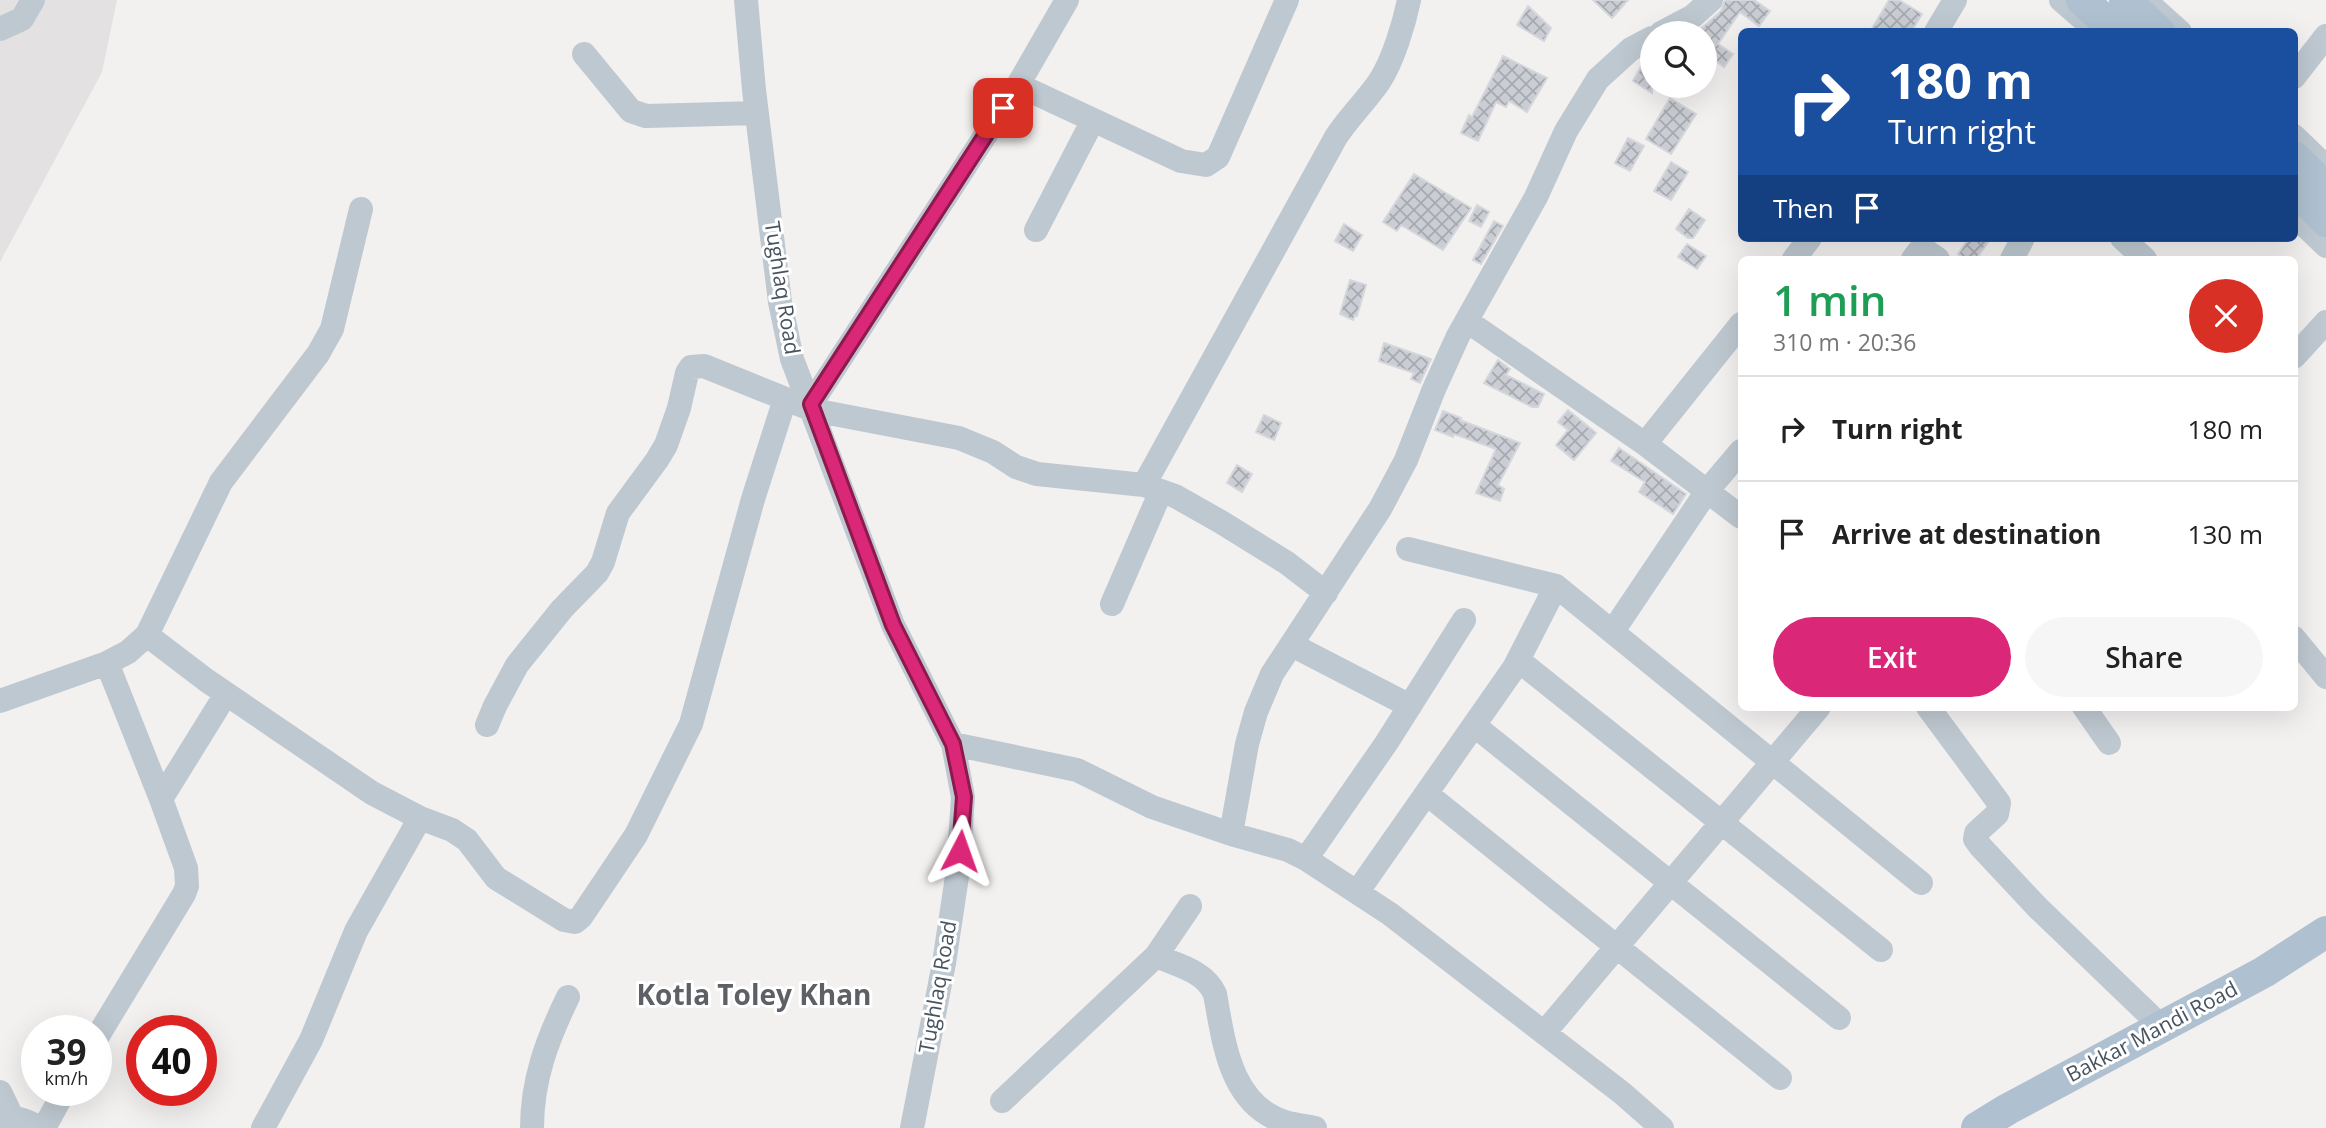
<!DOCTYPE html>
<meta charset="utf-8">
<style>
body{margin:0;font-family:"Open Sans",sans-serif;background:#f6f6f6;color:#222;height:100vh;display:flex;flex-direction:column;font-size:26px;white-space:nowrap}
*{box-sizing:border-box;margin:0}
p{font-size:23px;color:#767676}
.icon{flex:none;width:38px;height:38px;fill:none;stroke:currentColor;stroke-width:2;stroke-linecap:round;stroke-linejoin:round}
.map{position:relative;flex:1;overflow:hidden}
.side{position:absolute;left:1738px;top:256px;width:560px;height:455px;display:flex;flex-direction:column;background:#fff;border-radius:10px;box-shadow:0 7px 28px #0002}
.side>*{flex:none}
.hud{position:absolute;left:1738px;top:28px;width:560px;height:214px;border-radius:10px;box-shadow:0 7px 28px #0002;background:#1a4fa0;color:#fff;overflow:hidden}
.controls{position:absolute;left:1640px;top:21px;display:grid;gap:14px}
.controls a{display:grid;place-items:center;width:77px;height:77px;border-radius:50%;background:#fff;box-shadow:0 7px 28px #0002;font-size:35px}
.speed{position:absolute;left:21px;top:1015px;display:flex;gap:14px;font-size:35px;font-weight:700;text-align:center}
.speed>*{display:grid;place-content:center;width:91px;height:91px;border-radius:50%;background:#fff;box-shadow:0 7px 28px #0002;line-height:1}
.speed small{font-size:18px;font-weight:400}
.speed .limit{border:10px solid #d22;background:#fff;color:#111}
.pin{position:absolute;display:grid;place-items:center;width:60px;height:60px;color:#fff;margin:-30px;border-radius:14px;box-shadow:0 4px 10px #0006}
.me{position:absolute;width:77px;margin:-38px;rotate:4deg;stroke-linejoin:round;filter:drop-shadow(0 0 5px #0008)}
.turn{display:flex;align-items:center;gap:24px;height:147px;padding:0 35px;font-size:32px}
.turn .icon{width:91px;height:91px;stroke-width:2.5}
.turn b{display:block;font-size:49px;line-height:60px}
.then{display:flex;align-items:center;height:66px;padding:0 35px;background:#0003;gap:14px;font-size:26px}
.round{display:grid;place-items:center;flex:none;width:74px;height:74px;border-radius:37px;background:#f6f6f6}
.headline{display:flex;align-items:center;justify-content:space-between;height:119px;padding:0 35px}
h1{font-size:42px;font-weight:600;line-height:52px;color:#1e9e55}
.button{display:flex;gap:14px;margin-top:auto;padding:14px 35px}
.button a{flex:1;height:80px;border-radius:42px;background:#db2777;color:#fff;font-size:28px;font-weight:600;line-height:80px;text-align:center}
.button a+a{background:#f6f6f6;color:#222}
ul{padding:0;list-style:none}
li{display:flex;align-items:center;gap:21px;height:105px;padding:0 35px;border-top:2px solid #e0e0e0}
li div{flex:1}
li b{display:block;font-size:26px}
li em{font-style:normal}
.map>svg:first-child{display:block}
</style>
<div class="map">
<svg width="2326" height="1128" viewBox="0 0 2326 1128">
<defs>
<pattern id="building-cross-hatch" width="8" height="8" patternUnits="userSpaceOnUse" patternTransform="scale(1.75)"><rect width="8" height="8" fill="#cacdd3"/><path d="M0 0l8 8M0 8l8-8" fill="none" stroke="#a6a9ae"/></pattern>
</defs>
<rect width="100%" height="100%" fill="#f3f0f0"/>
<!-- education -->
<path fill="#e4e1e2" d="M 0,0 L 117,0 L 102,72 L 0,262 Z"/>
<!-- building -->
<path fill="url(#building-cross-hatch)" stroke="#d4d7dc" stroke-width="2" d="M 1593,0 L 1628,0 L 1612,18 Z
M 1725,0 L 1754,0 L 1770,11 L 1759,26 L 1740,12 L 1718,44 L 1733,54 L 1724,67 L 1709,56 L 1704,62 L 1704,33 L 1692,33 L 1703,27 L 1721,11 Z
M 1889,0 L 1899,0 L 1922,14 L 1911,32 L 1870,32 Z
M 1528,6 L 1551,28 L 1544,41 L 1517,25 Z
M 1503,56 L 1547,78 L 1527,112 L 1509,101 L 1506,107 L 1496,102 L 1478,141 L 1461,133 L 1469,115 L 1472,117 Z
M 1642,65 L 1652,71 L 1652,93 L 1633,81 Z
M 1670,98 L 1696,114 L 1671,154 L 1646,139 Z
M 1628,138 L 1644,146 L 1630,171 L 1615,163 Z
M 1671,162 L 1688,172 L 1671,200 L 1654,191 Z
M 1414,174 L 1471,208 L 1443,250 L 1401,225 L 1397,231 L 1383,222 Z
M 1477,205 L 1489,212 L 1481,227 L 1469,221 Z
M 1689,209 L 1705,220 L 1693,238 L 1688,238 L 1676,229 Z
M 1494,221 L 1503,226 L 1481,264 L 1473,260 Z
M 1344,224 L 1362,235 L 1353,251 L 1335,241 Z
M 1969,238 L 1991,238 L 1976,259 L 1965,259 L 1958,254 Z
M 1687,244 L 1706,256 L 1697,269 L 1678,257 Z
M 1350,280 L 1366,285 L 1357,316 L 1355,316 L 1353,320 L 1340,314 Z
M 1384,343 L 1431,359 L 1420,383 L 1411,379 L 1414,373 L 1379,361 Z
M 1498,360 L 1510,369 L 1506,375 L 1544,394 L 1538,407 L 1532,407 L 1484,383 Z
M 1568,410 L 1596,433 L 1574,460 L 1556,445 L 1568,430 L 1558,422 Z
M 1443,411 L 1461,418 L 1460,420 L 1520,443 L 1498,485 L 1504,489 L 1500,501 L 1476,493 L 1496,449 L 1454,434 L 1453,437 L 1435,430 Z
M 1264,415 L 1281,423 L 1274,440 L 1256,432 Z
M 1619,448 L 1686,494 L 1673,514 L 1639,492 L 1645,482 L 1611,461 Z
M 1237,465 L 1252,474 L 1242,492 L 1227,483 Z"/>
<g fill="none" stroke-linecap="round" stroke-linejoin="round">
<!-- minor -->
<path stroke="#bec8d0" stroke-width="24" d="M 746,0 L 754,90 L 780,302 L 792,359 L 893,625 L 953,744 L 963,797 L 958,870 L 944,963 L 912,1128
M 2061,0 L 2091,26
M 2148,3 L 2180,32
M 0,29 L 22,19 L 33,0
M 1936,32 L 1955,0
M 1661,33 L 1693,16 L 1711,0
M 584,54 L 631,111 L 646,116 L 757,113
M 2294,77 L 2326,36
M 1018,85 L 1181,161 L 1206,165 L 1218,157 L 1287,0
M 2294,136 L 2326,167
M 2294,215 L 2326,246
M 1036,230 L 1093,120
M 2122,238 L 2145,259
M 1794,259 L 1810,238
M 1913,259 L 1919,251 L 1925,250 L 1938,259
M 2012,259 L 2023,238
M 1467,321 L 1645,444 L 1741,517
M 2294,357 L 2326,322
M 811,404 L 1018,85 L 1067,0
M 1645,444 L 1741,324
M 1144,485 L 1336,137 C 1349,117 1366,101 1379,82 C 1393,61 1404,24 1409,0
M 1408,549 L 1556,586 L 1921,883
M 1112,604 L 1161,491
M 1613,631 L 1707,491 L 1741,451
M 147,635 L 206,680 L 372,793 L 420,818 L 452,830 L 467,840 L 496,878 L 564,920 L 575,922 L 581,917 L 636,835 L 691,724 L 753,499 L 785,399
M 2294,638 L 2326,677
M 1292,645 L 1410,706
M 1518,660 L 1881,950
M 0,701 L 107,663 L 128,652 L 147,635 L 221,482 L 318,354 L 332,329 L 361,209
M 1928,707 L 1999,803 L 1997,814 L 1976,833 L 1975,839 L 1980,846 L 2038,908 L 2162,1027
M 2084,707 L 2109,743
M 487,725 L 495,706 L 517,665 L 562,609 L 597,573 L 603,562 L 618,513 L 657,460 L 666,445 L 679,408 L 687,373 L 691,367 L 704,366 L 813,410 L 959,438 L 993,452 L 1016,467 L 1037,474 L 1144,485 L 1175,496 L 1221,522 L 1287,563 L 1326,593
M 1475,726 L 1839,1018
M 953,744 L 1077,770 L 1152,807 L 1231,834 L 1288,850 L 1306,859 L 1390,914 L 1622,1093 L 1662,1128
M 1427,794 L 1780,1078
M 161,799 L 226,694
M 1231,834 L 1247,744 L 1256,712 L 1272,674 L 1380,509 L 1406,460 L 1434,389 L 1458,336 L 1536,197 L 1566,131 L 1598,79 L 1631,49 L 1652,38
M 1306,859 L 1387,742 L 1464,620
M 1358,891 L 1514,668 L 1556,586
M 1156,956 C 1177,965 1205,971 1215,994 C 1224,1043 1230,1107 1288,1123 C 1296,1125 1306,1126 1315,1128
M 1544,1033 L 1819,707
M 96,1039 L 184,894 L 187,886 L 186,868 L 161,799 L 107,663
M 0,1092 L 12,1117
M 1002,1101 L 1156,956 L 1190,906
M 0,1119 C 16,1116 26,1120 40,1128
M 44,1128 L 65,1090
M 263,1128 L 311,1040 L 356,931 L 420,818
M 532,1128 C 532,1080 547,1040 568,997"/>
<!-- major -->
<path stroke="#afc0d0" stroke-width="32" d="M 2082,0 L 2118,32
M 2125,0 L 2159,32
M 2294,157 L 2326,188
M 2294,187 L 2326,221
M 1977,1128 L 2008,1109 L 2264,972 L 2326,932"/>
</g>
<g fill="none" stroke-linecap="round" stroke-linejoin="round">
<!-- route casing -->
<g stroke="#8e194d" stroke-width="18">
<path id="route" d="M 960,851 L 964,797 L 953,744 L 893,625 L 811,404 L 1003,108"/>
</g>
<!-- route -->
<use href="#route" stroke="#db2777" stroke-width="12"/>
</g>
<g text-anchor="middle" stroke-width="6" stroke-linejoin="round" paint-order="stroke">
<!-- street labels -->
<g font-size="21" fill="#47545f" stroke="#fff">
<text transform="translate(782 288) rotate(81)" y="7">Tughlaq Road</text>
<text transform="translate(938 987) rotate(-80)" y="7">Tughlaq Road</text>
<text transform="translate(2152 1032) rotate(-28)" y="7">Bakkar Mandi Road</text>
</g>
<!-- district labels -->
<g font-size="28" font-weight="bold" fill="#5d6166" stroke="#fff">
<text x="754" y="1005">Kotla Toley Khan</text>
</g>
</g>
</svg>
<div class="controls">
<a><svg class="icon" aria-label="search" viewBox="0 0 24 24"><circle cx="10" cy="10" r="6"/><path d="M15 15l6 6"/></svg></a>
</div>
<div class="speed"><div>39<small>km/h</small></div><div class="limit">40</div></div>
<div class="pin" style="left:1003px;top:108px;background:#d93025"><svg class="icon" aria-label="arrive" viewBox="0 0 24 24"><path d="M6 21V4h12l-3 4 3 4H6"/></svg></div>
<svg class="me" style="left:960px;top:851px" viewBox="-20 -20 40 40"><path d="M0-17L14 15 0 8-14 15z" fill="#db2777" stroke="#fff" stroke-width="4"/></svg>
<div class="hud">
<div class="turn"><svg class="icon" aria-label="right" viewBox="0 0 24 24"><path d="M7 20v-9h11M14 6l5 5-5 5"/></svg><div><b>180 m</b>Turn right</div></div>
<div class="then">Then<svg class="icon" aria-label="arrive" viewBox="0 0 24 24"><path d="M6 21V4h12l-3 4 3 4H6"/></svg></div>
</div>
<section class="side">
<div class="headline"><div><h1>1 min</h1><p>310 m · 20:36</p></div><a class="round" style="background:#d93025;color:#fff"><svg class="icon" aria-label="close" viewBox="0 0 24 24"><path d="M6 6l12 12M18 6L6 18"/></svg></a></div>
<ul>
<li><svg class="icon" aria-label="right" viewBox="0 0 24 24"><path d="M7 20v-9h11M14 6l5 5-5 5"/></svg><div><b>Turn right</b></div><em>180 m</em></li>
<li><svg class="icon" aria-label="arrive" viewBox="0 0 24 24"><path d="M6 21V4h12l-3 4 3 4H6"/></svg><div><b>Arrive at destination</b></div><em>130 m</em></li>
</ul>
<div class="button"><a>Exit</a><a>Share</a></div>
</section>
</div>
